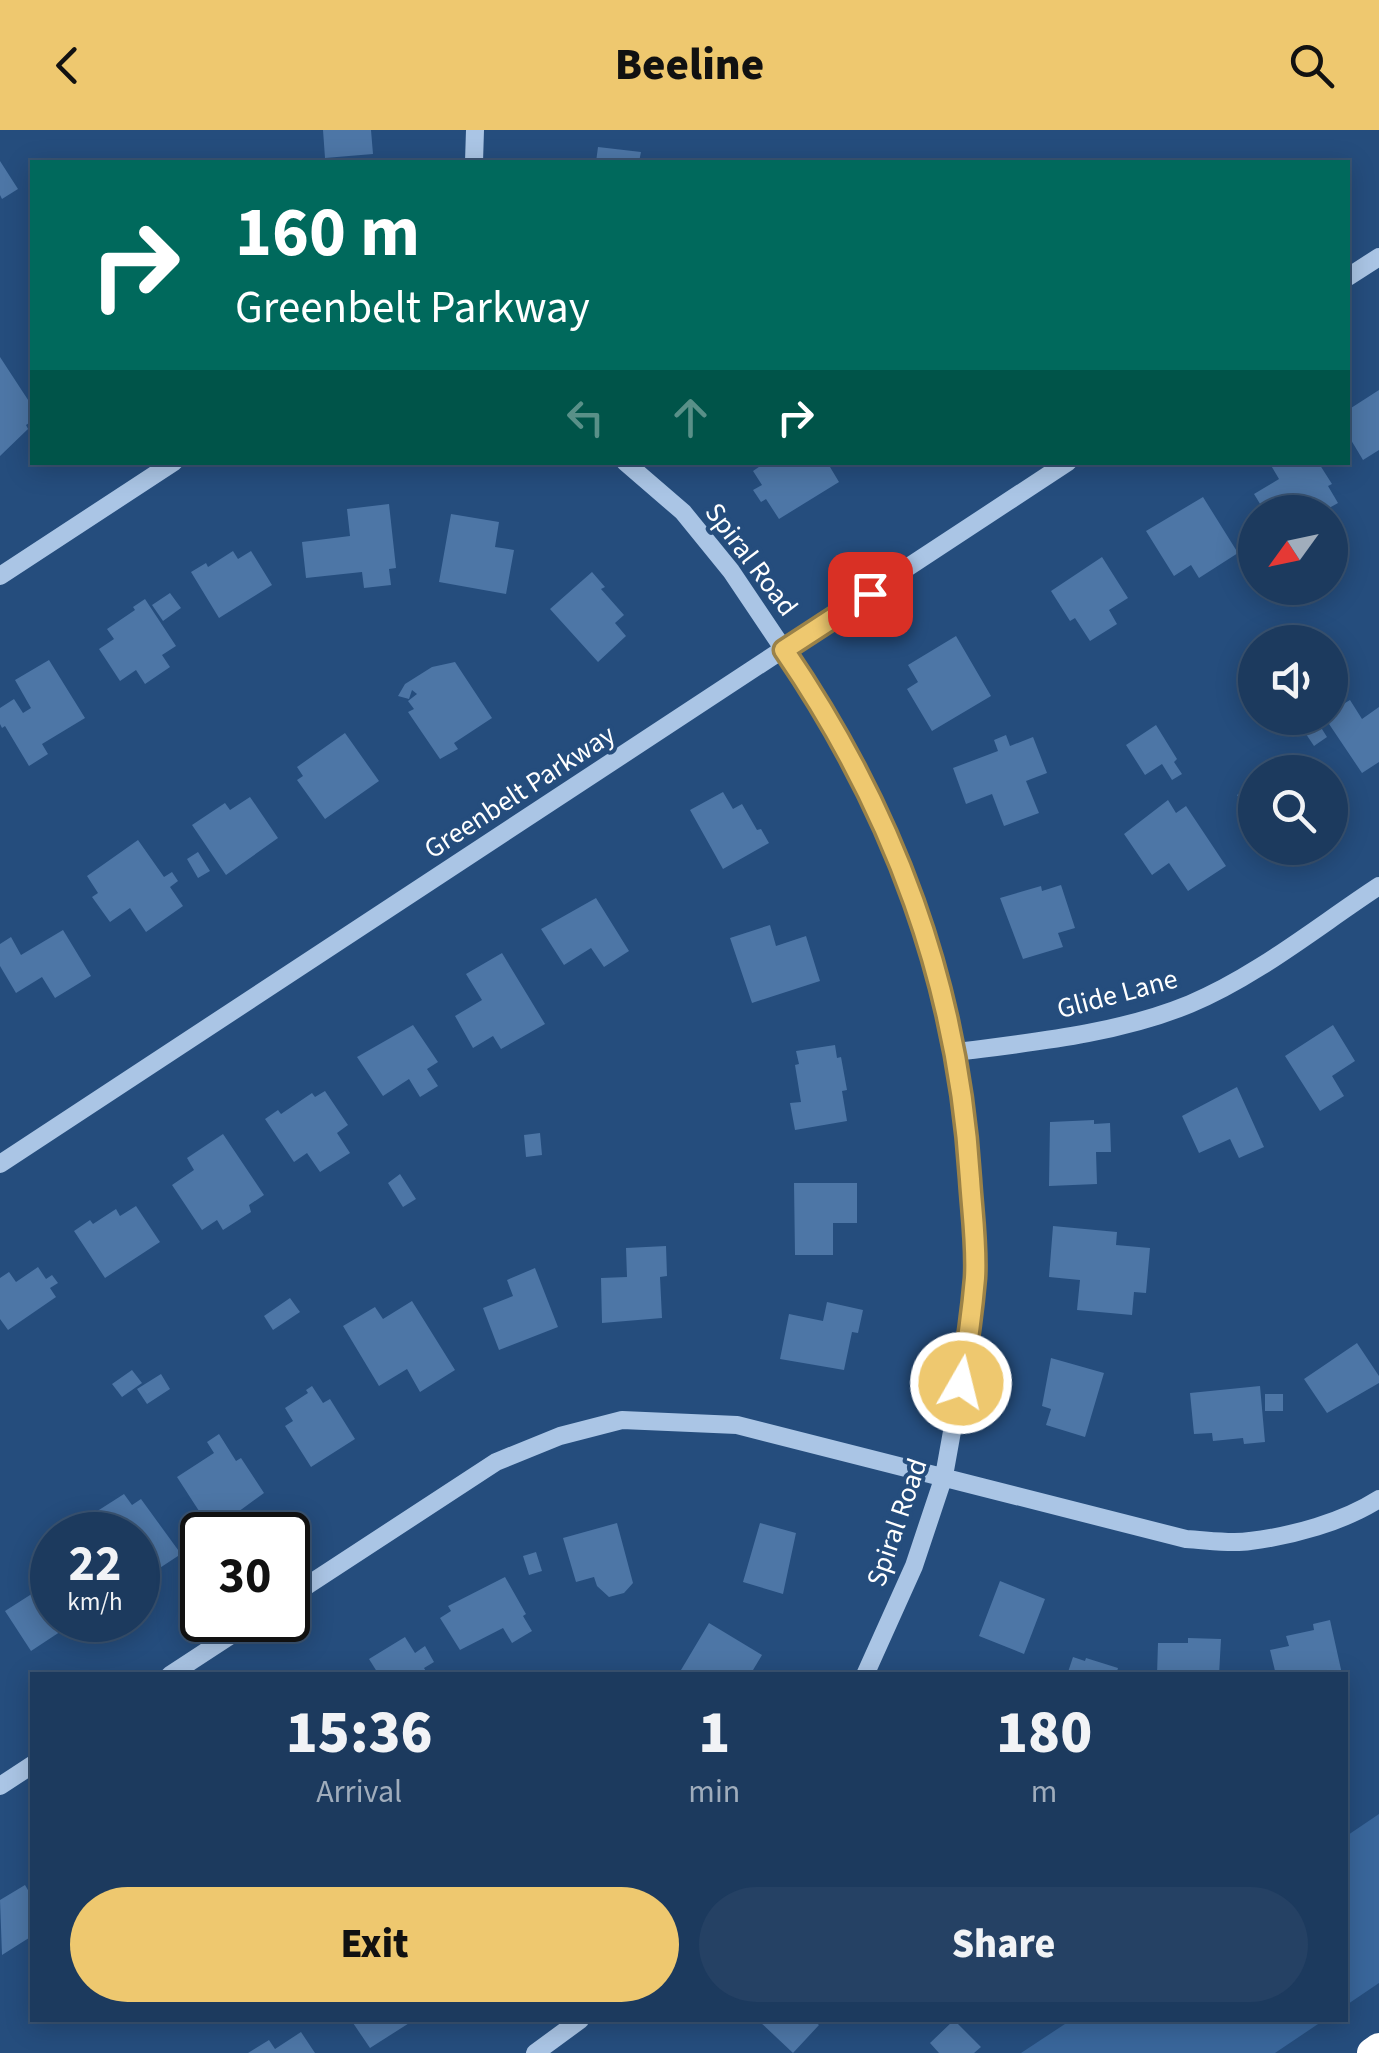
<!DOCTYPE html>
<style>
body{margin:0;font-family:"Source Sans 3",sans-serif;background:#254164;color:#f1f3f6;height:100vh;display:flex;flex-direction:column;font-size:38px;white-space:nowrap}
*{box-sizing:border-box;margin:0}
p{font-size:32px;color:#a0adbc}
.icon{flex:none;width:55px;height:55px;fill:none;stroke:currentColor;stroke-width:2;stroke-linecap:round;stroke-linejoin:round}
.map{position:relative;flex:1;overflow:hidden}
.side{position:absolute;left:30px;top:1542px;width:1318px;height:350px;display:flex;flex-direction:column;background:#1c3a5e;border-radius:0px;box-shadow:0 5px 25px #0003,0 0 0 2px #3a5473}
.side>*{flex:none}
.hud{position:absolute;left:30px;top:30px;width:1320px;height:305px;border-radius:0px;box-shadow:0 5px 25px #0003,0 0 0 2px #3a5473;background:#00695c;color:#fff;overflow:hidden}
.needle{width:65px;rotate:237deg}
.controls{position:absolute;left:1238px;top:365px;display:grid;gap:20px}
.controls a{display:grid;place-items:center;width:110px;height:110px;border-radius:50%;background:#1c3a5e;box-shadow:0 5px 25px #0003,0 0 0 2px #3a5473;font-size:50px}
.speed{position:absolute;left:30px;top:1382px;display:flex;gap:20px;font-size:50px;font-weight:700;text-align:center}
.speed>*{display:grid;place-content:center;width:130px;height:130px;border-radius:50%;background:#1c3a5e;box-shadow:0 5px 25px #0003,0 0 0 2px #3a5473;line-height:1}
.speed small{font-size:25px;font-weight:400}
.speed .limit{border:5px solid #111;border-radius:15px;background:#fff;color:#111}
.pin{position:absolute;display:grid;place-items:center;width:85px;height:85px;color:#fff;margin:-42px;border-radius:20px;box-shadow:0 5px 15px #0006}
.me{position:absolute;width:110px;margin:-55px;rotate:8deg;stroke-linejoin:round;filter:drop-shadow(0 0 8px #0008)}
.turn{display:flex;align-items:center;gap:35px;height:210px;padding:0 40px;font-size:45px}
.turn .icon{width:130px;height:130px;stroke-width:2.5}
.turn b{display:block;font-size:70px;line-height:85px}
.lanes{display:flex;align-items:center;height:95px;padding:0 40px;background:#0003;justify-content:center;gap:50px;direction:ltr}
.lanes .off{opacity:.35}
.eta{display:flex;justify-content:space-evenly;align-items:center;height:170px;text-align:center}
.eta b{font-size:60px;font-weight:800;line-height:70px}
.primary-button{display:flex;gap:20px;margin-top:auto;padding:20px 40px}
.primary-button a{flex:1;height:115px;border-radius:60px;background:#eec86f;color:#111;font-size:40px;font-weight:800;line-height:115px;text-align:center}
.primary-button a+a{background:#254164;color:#f1f3f6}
header{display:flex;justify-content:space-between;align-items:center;height:130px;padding:0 40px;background:#eec86f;color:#111;font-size:45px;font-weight:800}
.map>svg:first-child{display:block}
</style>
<header><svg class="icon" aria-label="back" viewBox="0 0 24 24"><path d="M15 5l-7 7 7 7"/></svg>Beeline<svg class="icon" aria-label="search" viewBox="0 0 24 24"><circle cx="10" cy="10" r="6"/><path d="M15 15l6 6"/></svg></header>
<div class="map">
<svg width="1379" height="1923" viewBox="0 0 1379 1923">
<rect width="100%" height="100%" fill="#254d7d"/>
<!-- green -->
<path fill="#39669b" d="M 1379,1684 L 1379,1853 L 1345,1876 L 1345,1707 Z
M 1071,1890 L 1324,1890 L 1275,1923 L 1021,1923 Z"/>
<!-- building -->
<path fill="#4d76a6" d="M 323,0 L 371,0 L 373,24 L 325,28 Z
M 598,17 L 641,22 L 639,32 L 596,32 Z
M 0,31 L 18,59 L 2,69 L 0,65 Z
M 0,227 L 32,276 L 32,291 L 26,295 L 28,299 L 0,326 Z
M 1379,260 L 1379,320 L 1363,330 L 1348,305 L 1348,273 L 1351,278 Z
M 766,332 L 836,332 L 830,337 L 839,352 L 779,389 L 766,369 L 761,372 L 753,360 L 762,355 L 753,341 Z
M 1269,332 L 1318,332 L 1332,354 L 1328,356 L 1338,373 L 1322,382 L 1311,382 L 1306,374 L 1293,382 L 1265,382 L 1254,364 L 1279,349 Z
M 1203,367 L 1238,423 L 1199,448 L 1191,435 L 1174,446 L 1146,401 Z
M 389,374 L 396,438 L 389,439 L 391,455 L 364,458 L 362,442 L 306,448 L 302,412 L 350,406 L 347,379 Z
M 451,384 L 499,392 L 495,417 L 514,420 L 506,464 L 439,452 Z
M 233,421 L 238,429 L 251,421 L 272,455 L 219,488 L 191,442 L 206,433 L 208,437 Z
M 1102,427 L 1128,468 L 1109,480 L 1117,494 L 1090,511 L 1075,488 L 1070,491 L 1051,461 Z
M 592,442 L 605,457 L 601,459 L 624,485 L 615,493 L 626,506 L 598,532 L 550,479 Z
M 170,463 L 181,478 L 163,491 L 152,475 Z
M 145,469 L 176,516 L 162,525 L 170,537 L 145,554 L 136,540 L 120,551 L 99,519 L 114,509 L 107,499 L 135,480 L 133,477 Z
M 956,506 L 991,566 L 932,601 L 907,559 L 918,552 L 908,535 Z
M 49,530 L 85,588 L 42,614 L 48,624 L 29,636 L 5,596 L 2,598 L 0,594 L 0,578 L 14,569 L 23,583 L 31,578 L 15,550 Z
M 455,532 L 492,588 L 454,613 L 458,619 L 440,629 L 408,582 L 414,579 L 408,571 L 417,564 L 412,560 L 409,569 L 398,566 L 405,554 L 432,537 Z
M 1350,570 L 1362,589 L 1379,577 L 1379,632 L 1362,643 L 1325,588 L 1330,588 L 1330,582 Z
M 1311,588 L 1315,588 L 1327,607 L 1314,616 L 1300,595 Z
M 1156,595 L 1177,629 L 1174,632 L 1182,644 L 1172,650 L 1162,634 L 1145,645 L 1126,615 Z
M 345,603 L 379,651 L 325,689 L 297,650 L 303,646 L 297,637 Z
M 1006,605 L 1010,616 L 1033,607 L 1047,643 L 1026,651 L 1039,683 L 1004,696 L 992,664 L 966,674 L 953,638 L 998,621 L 994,610 Z
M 1292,627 L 1302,642 L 1270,642 Z
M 1255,653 L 1255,690 L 1237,665 Z
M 723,662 L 733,679 L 742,674 L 757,700 L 761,699 L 769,713 L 723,739 L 690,680 Z
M 250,667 L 278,708 L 226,745 L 192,695 L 225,673 L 230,680 Z
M 1168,670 L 1176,683 L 1186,676 L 1226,736 L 1188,761 L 1169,733 L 1152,745 L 1124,704 Z
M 138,710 L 164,747 L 172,742 L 178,751 L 170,757 L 183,776 L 146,802 L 130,778 L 110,792 L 92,767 L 98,763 L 87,746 Z
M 198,722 L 210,741 L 198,748 L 187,729 Z
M 1061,755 L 1075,798 L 1058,803 L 1063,817 L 1023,829 L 1000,768 L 1041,756 L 1042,761 Z
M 596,768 L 629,821 L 604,837 L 591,818 L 564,835 L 541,799 Z
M 770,795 L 776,816 L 806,806 L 820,851 L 752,873 L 730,808 Z
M 63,800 L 91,846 L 55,868 L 42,847 L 16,863 L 0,836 L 0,814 L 11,807 L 21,825 Z
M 502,823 L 545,894 L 501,919 L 493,906 L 473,918 L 455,886 L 482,870 L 466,844 Z
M 413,895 L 438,932 L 427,939 L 438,956 L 420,967 L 409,949 L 383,966 L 357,927 Z
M 1333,895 L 1355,931 L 1332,946 L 1344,966 L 1320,981 L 1285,926 Z
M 835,915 L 837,928 L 841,927 L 847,960 L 842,961 L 847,991 L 795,1000 L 790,973 L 801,972 L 795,935 L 799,934 L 796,921 Z
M 1237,957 L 1264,1017 L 1239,1028 L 1230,1009 L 1199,1023 L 1182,986 Z
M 325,961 L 348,995 L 337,1003 L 350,1023 L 320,1042 L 307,1023 L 294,1032 L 265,989 L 278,980 L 281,984 L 312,963 L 315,967 Z
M 1094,990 L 1094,994 L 1110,993 L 1111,1022 L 1096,1022 L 1097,1054 L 1049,1056 L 1050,992 Z
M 540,1003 L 542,1025 L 526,1027 L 524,1005 Z
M 223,1004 L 264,1065 L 249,1075 L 251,1082 L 223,1100 L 217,1090 L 202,1100 L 172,1055 L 194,1040 L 187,1028 Z
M 400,1044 L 416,1069 L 403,1077 L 388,1053 Z
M 794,1053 L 857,1053 L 857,1093 L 833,1093 L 833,1125 L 795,1125 Z
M 136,1076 L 160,1112 L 105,1148 L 74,1101 L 90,1090 L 93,1094 L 116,1079 L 120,1086 Z
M 1053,1096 L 1117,1102 L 1116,1115 L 1150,1118 L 1146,1163 L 1134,1162 L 1132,1185 L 1077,1180 L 1080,1150 L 1049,1147 Z
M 666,1116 L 667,1146 L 660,1147 L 662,1188 L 602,1193 L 601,1148 L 627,1147 L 626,1118 Z
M 38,1137 L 46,1149 L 52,1145 L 58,1153 L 50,1158 L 56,1167 L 8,1200 L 0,1189 L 0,1148 L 9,1142 L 16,1152 Z
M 535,1138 L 558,1197 L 499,1220 L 483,1178 L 513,1166 L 507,1150 Z
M 290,1168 L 300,1182 L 273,1200 L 264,1186 Z
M 412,1171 L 455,1240 L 420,1262 L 407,1239 L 379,1256 L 343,1196 L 375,1177 L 383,1189 Z
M 827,1172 L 863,1180 L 858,1203 L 852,1202 L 844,1240 L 780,1229 L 789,1184 L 823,1191 Z
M 1357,1213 L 1379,1246 L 1379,1253 L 1327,1283 L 1304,1249 Z
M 1051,1228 L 1104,1243 L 1085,1307 L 1046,1295 L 1051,1279 L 1042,1276 Z
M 132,1240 L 142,1253 L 122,1267 L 112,1254 Z
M 161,1244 L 170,1259 L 147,1274 L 137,1259 Z
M 312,1256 L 323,1273 L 330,1269 L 355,1309 L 311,1337 L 285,1296 L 293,1291 L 285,1278 L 308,1263 L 306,1260 Z
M 1260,1256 L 1265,1312 L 1244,1314 L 1243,1308 L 1213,1311 L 1212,1303 L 1194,1304 L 1190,1263 Z
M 1265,1264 L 1283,1264 L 1283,1281 L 1265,1281 Z
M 219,1304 L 236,1331 L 241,1328 L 264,1363 L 212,1401 L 177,1347 L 214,1323 L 207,1312 Z
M 124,1364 L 132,1375 L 141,1369 L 181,1424 L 143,1449 L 138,1441 L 138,1405 L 84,1405 L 77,1394 Z
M 617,1393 L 633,1453 L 624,1463 L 609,1467 L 597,1456 L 594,1447 L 576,1452 L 563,1408 Z
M 760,1393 L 796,1403 L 783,1464 L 743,1452 Z
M 536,1422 L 542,1441 L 529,1445 L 523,1426 Z
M 505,1447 L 526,1484 L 523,1486 L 532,1501 L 512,1513 L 503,1498 L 460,1520 L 440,1488 L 451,1481 L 448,1476 Z
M 52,1451 L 52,1490 L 78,1490 L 31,1521 L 5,1481 Z
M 1000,1451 L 1045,1469 L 1024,1524 L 979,1506 Z
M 1330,1490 L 1342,1544 L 1276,1545 L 1270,1520 L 1289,1516 L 1286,1506 L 1314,1500 L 1313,1494 Z
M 709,1493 L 762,1525 L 750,1545 L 678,1545 Z
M 405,1507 L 415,1523 L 425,1516 L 434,1532 L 424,1538 L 428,1545 L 379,1545 L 369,1529 Z
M 1188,1508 L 1221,1509 L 1219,1545 L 1157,1545 L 1158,1513 L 1188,1513 Z
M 1073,1527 L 1085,1531 L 1086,1528 L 1118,1538 L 1116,1545 L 1067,1545 Z
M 25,1755 L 32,1767 L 32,1806 L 2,1825 L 0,1770 Z
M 351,1890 L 414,1890 L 370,1918 Z
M 758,1890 L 813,1890 L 819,1895 L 793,1923 Z
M 954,1890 L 981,1917 L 974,1923 L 939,1923 L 930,1913 Z
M 301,1902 L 315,1923 L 248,1923 L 269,1910 L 275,1919 Z"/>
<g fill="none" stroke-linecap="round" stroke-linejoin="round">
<!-- minor -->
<path stroke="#aac5e5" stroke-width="18" d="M 474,32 L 475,0
M 1348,147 L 1379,127
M 625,332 L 683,382 L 731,441 L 823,578 L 864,652 L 912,759 L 957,922 L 969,1029 L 975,1144 L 967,1218 L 944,1346 L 914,1436 L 865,1545
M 0,446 L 174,332
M 957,922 C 1034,912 1117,904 1190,874 C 1257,846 1318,796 1379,756
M 0,1034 L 1068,332
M 288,1468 L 496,1332 L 560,1306 L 622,1290 L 737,1295 L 1186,1409 C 1207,1410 1230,1414 1250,1411 C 1292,1406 1343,1392 1379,1369
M 170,1545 L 254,1490
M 0,1656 L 32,1635
M 535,1923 L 580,1890"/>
<!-- highway -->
<path stroke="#fff" stroke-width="30" d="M 1372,1923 L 1379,1918"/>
</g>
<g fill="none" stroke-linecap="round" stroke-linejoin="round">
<!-- route casing -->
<g stroke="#9b8248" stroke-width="25">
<path id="route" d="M 870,464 L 784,520 C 894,681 958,854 970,1049 C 972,1081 977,1116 975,1148 C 972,1183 967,1218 961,1253"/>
</g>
<!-- route -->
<use href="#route" stroke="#eec86f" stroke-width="18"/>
</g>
<g text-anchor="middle" stroke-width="8" stroke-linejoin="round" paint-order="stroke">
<!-- street labels -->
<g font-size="28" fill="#fff" stroke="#254d7d">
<text transform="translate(752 429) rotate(53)" y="10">Spiral Road</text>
<text transform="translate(519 661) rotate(-33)" y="10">Greenbelt Parkway</text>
<text transform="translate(1117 863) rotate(-15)" y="10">Glide Lane</text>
<text transform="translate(896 1392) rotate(-71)" y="10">Spiral Road</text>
</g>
</g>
</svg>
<div class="controls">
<a><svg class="needle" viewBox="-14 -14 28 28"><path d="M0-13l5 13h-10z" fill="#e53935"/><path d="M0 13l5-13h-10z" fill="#a0adbc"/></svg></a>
<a><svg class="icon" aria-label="sound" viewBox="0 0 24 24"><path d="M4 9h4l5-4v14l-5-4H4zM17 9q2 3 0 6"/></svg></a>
<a><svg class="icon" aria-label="search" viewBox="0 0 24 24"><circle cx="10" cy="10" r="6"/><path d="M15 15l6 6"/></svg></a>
</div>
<div class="speed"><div>22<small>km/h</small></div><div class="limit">30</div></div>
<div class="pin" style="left:870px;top:464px;background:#d93025"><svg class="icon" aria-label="arrive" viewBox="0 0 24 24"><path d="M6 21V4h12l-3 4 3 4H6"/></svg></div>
<svg class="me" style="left:961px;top:1253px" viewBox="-20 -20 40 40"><circle r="17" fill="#eec86f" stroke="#fff" stroke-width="3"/><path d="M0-11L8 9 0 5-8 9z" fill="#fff"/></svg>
<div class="hud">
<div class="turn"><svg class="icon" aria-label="right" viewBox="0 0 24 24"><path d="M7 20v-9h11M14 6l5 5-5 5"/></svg><div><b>160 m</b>Greenbelt Parkway</div></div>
<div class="lanes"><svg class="icon off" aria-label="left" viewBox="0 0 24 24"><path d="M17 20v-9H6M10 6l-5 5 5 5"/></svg><svg class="icon off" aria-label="ahead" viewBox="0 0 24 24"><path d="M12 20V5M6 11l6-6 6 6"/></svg><svg class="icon" aria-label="right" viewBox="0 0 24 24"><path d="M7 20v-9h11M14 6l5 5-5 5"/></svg></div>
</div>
<section class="side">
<div class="eta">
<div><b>15:36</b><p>Arrival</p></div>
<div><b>1</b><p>min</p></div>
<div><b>180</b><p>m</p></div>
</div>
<div class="primary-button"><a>Exit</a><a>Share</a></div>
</section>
</div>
